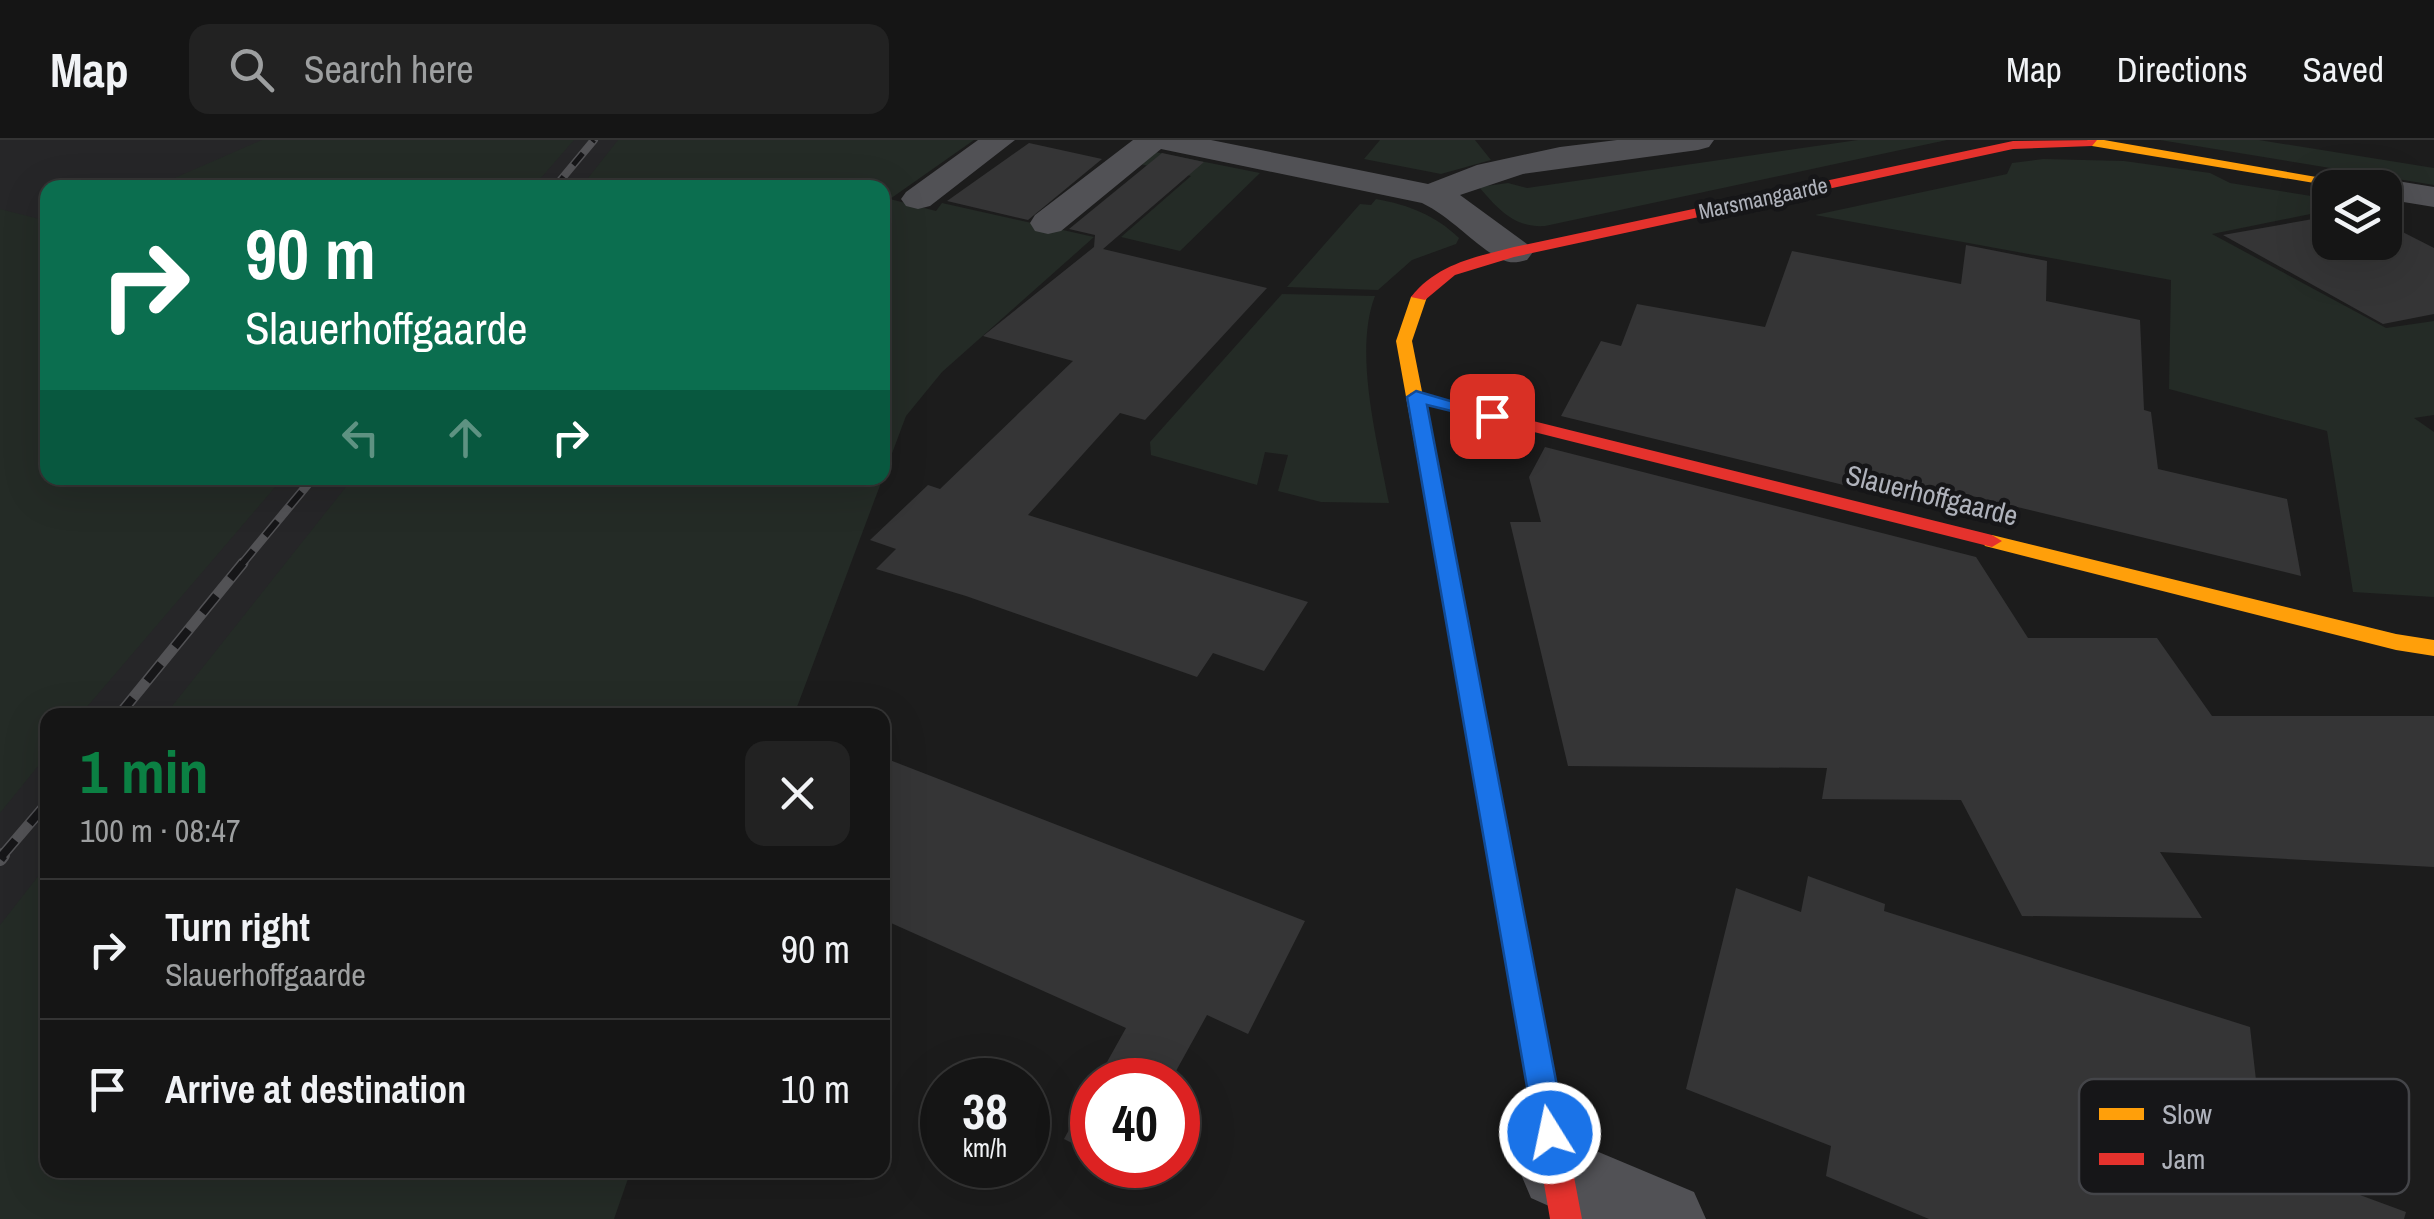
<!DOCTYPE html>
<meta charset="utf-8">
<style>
body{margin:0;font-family:"Archivo Narrow",sans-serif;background:#222;color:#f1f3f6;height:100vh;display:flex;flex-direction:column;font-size:38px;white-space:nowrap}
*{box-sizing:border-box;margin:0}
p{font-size:32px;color:#9d9fa0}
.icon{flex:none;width:55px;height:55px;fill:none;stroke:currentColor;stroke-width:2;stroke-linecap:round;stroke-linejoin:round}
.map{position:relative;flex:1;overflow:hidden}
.panel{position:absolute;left:40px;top:568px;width:850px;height:470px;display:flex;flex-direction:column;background:#151515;border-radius:20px;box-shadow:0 10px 40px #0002,0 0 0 2px #343434}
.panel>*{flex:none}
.top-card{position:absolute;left:40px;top:40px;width:850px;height:305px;border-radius:20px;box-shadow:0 10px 40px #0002,0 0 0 2px #343434;background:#0b6e4f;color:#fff;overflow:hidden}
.controls{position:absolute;left:2312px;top:30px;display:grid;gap:20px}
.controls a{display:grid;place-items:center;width:90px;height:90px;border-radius:20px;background:#151515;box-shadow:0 10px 40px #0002,0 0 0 2px #343434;font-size:50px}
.speed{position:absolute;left:920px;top:918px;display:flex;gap:20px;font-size:50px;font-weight:700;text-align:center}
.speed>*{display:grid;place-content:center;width:130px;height:130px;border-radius:50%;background:#151515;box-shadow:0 10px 40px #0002,0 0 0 2px #343434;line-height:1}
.speed small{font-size:25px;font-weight:400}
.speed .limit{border:15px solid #d22;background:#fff;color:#111}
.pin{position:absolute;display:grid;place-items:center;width:85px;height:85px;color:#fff;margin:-42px;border-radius:20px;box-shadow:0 5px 15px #0006}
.me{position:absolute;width:110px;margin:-55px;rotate:350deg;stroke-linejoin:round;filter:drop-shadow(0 0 8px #0008)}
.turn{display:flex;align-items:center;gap:35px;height:210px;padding:0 40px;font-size:45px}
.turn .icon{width:130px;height:130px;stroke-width:2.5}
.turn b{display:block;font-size:70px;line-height:85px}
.lanes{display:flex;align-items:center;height:95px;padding:0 40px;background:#0003;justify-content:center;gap:50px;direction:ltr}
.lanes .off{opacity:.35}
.round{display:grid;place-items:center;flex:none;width:105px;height:105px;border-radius:20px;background:#222}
.overview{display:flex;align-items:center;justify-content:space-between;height:170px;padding:0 40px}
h1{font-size:60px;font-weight:700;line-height:75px;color:#0b8043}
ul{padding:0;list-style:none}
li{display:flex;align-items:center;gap:30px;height:140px;padding:0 40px;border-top:2px solid #343434}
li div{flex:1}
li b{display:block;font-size:38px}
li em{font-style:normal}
header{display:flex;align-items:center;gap:60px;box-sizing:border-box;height:140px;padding:0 50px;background:#151515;border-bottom:2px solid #343434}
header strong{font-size:48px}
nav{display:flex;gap:55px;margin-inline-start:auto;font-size:35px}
.search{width:700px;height:90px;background:#222;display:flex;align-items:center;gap:25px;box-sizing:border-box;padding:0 35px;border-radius:20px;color:#9d9fa0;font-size:38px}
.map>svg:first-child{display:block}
</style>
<header>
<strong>Map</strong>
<div class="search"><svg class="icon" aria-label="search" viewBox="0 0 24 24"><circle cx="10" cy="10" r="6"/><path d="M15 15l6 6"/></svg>Search here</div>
<nav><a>Map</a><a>Directions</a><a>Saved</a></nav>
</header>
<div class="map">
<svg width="2434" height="1079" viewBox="0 0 2434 1079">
<rect width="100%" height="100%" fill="#1c1c1c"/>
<!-- built -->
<path fill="#262628" d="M 0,0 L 436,0 L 386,47 L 48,48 L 48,338 L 0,456 Z
M 539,0 L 727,0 L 695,47 L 496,48 Z
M 234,338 L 506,338 L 369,575 L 48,575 L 48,1030 L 0,1079 L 0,597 Z"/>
<!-- green -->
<path fill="#242b26" d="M 262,0 L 574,0 L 533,47 L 154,47 Z
M 618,0 L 974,0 L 890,59 L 936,71 L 942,63 L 1094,97 L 942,232 L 906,276 L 794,575 L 165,575 L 353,338 L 882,338 L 882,48 L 581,47 Z
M 1380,0 L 1475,0 L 1491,20 L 1441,34 L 1364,19 Z
M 1858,0 L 1947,0 L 1545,86 C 1514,88 1498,69 1479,47 L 1508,43 L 1527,48 Z
M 2160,0 L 2259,0 L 2434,28 L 2434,45 Z
M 1155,12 L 1260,33 L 1180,111 L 1121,97 L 1191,36 L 1140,24 Z
M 2043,19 L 2124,21 L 2210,33 L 2230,43 L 2330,59 L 2330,70 L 2212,94 L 2386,188 L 2434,181 L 2434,275 L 2414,278 L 2434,292 L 2434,457 L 2353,452 L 2327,291 L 2169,249 L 2171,140 L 1815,75 L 2007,34 L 2012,23 Z
M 1376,59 C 1409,65 1435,75 1459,98 L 1456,104 L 1412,120 L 1378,150 L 1287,147 L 1360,64 L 1371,65 Z
M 0,69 L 47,81 L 48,338 L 283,338 L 80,575 L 48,575 L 47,615 L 0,673 Z
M 1282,154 L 1375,156 C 1353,213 1378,303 1389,363 L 1321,362 L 1278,351 L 1288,315 L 1265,312 L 1257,345 L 1151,315 L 1150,302 Z
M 47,725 L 48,1030 L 631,1030 L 614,1079 L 0,1079 L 0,785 Z"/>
<!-- building -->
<path fill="#353536" d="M 1029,3 L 1102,19 L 1028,80 L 947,61 Z
M 1162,13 L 1204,22 L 1103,109 L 1267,148 L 1145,280 L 1120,273 L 1028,375 L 1308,462 L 1264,531 L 1213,513 L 1197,537 L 966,456 L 876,429 L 896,409 L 870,400 L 928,345 L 940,349 L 1073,221 L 983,196 L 1094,107 L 1095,95 L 1069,89 Z
M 2330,76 L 2330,102 L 2385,102 L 2385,83 L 2434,108 L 2434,174 L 2383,184 L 2223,95 Z
M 1966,105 L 2047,121 L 2046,161 L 2140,180 L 2144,270 L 2151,272 L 2158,329 L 2287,359 L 2301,436 L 1931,346 L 1946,370 L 1561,276 L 1601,201 L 1621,206 L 1637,164 L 1765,187 L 1792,111 L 1961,144 Z
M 1545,307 L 1976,417 L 2028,498 L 2157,498 L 2212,576 L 2434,576 L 2434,727 L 2160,712 L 2202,778 L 2022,776 L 1961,660 L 1822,659 L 1827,628 L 1568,626 L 1510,382 L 1541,382 L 1529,337 Z
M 882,617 L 1305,781 L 1248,894 L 1207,875 L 1171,940 L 1097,940 L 1126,888 L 882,779 Z
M 1808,736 L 1885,764 L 1884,771 L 2250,887 L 2265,1020 L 2406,1072 L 2404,1079 L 1929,1079 L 1826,1036 L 1831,1006 L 1686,949 L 1736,748 L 1801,772 Z
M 1092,948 L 1092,1013 L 1064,999 Z"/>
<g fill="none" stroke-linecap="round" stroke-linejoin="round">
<!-- street -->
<path fill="#515155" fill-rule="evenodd" d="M 978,0 L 1015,0 L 930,66 L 918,69 L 906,66 L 901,59 L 906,52 Z
M 1133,0 L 1211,0 L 1428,44 L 1477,25 L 1560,7 L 1617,0 L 1714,0 L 1709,7 L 1698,10 L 1523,34 L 1460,55 L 1527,104 L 1533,112 L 1527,120 C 1519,122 1511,124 1503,120 C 1478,109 1453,78 1422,63 L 1161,9 L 1061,91 L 1048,94 L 1035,91 L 1030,83 L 1035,75 Z
M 2385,39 L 2434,47 L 2434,67 L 2385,59 L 2385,48 L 2369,48 L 2373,42 Z
M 1558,995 L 1694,1052 L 1706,1079 L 1578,1079 L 1531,1058 L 1520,1032 L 1531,1006 Z"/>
<!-- slow -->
<path fill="#ff9f0a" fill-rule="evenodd" d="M 2087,0 L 2104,0 L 2380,48 L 2344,48 L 2092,6 Z
M 1419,152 L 1427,157 L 1412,201 L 1500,645 L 1497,652 L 1479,652 L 1476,645 L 1396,201 L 1411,157 Z
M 1992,395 L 2396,494 L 2434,500 L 2434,516 L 2396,510 L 1985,406 L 1982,401 L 1985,396 Z"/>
<!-- jam -->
<path fill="#e5322d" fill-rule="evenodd" d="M 2097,0 L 2092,6 L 2013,9 L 1514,117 L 1455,135 L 1425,160 L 1411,157 C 1437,124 1475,117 1514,107 L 2013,1 Z
M 1416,252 L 1992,395 L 2002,401 L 1992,407 L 1410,261 L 1410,253 Z
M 1488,636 L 1497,638 L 1500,645 L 1582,1079 L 1550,1079 L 1476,645 L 1479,638 Z"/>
<!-- rail-far3 casing -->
<g stroke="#525255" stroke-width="8">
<path id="rail-far3" d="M 554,48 L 594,0"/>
</g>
<!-- rail-far2 casing -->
<g stroke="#525255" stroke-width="9">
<path id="rail-far2" d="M 241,425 L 313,338"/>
</g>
<!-- rail-far1 casing -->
<g stroke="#525255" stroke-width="11">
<path id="rail-far1" d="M 119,575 L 243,423
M 1,717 L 48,662"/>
</g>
<!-- rail casing -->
<g stroke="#525255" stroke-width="14">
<path id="rail" d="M 0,719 L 3,715"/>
</g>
<!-- rail-far3 -->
<use href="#rail-far3" stroke="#161618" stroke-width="5" stroke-dasharray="15" stroke-linecap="butt"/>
<!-- rail-far2 -->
<use href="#rail-far2" stroke="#161618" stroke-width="6" stroke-dasharray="19" stroke-linecap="butt"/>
<!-- rail-far1 -->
<use href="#rail-far1" stroke="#161618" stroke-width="8" stroke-dasharray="22" stroke-linecap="butt"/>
<!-- rail -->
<use href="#rail" stroke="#161618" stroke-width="10" stroke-dasharray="29" stroke-linecap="butt"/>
</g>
<!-- route -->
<path fill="#1a73e8" stroke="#114b97" stroke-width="2.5" d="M 1416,251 L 1502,276 L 1492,281 L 1427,265 L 1566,993 L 1561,1004 L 1550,1008 L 1540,1004 L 1535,993 L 1407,257 Z"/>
<g text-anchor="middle" stroke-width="9" stroke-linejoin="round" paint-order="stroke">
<!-- far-street labels -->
<g font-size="22" fill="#afb2bb" stroke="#161618">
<text transform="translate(1763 58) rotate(-12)" y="8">Marsmangaarde</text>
</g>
<!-- street labels -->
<g font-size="28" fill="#afb2bb" stroke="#161618">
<text transform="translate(1932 355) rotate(14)" y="10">Slauerhoffgaarde</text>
</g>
</g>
<!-- legend -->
<rect x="2079" y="939" width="330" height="115" rx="15" fill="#161618" stroke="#444549" stroke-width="2.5"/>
<rect x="2099" y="968" width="45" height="12" fill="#ff9f0a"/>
<rect x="2099" y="1013" width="45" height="12" fill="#e5322d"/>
<g font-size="28" fill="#afb2bb">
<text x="2162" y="984">Slow</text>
<text x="2162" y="1029">Jam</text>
</g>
</svg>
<div class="controls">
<a><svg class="icon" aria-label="layers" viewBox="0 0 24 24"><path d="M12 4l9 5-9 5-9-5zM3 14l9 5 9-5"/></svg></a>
</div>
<div class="speed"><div>38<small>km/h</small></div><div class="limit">40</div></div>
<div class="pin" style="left:1492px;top:276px;background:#d93025"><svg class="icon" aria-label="arrive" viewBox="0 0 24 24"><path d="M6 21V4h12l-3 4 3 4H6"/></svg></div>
<svg class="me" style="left:1550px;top:993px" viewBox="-20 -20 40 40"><circle r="17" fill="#1a73e8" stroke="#fff" stroke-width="3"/><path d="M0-11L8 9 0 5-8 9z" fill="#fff"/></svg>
<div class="top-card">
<div class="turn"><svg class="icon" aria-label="right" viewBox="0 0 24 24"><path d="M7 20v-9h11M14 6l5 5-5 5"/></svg><div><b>90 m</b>Slauerhoffgaarde</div></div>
<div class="lanes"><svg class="icon off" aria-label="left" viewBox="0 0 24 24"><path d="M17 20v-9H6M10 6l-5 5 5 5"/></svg><svg class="icon off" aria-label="ahead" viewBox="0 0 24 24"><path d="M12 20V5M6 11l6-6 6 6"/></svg><svg class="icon" aria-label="right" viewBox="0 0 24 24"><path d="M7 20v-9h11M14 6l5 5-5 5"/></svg></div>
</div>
<section class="panel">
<div class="overview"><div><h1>1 min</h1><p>100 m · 08:47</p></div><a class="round"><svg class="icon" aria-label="close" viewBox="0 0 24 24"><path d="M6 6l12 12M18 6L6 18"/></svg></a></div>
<ul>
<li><svg class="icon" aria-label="right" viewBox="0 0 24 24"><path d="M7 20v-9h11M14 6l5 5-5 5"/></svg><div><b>Turn right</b><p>Slauerhoffgaarde</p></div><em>90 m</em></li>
<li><svg class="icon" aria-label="arrive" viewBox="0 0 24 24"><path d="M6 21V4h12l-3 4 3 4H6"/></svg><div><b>Arrive at destination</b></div><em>10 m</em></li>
</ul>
</section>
</div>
